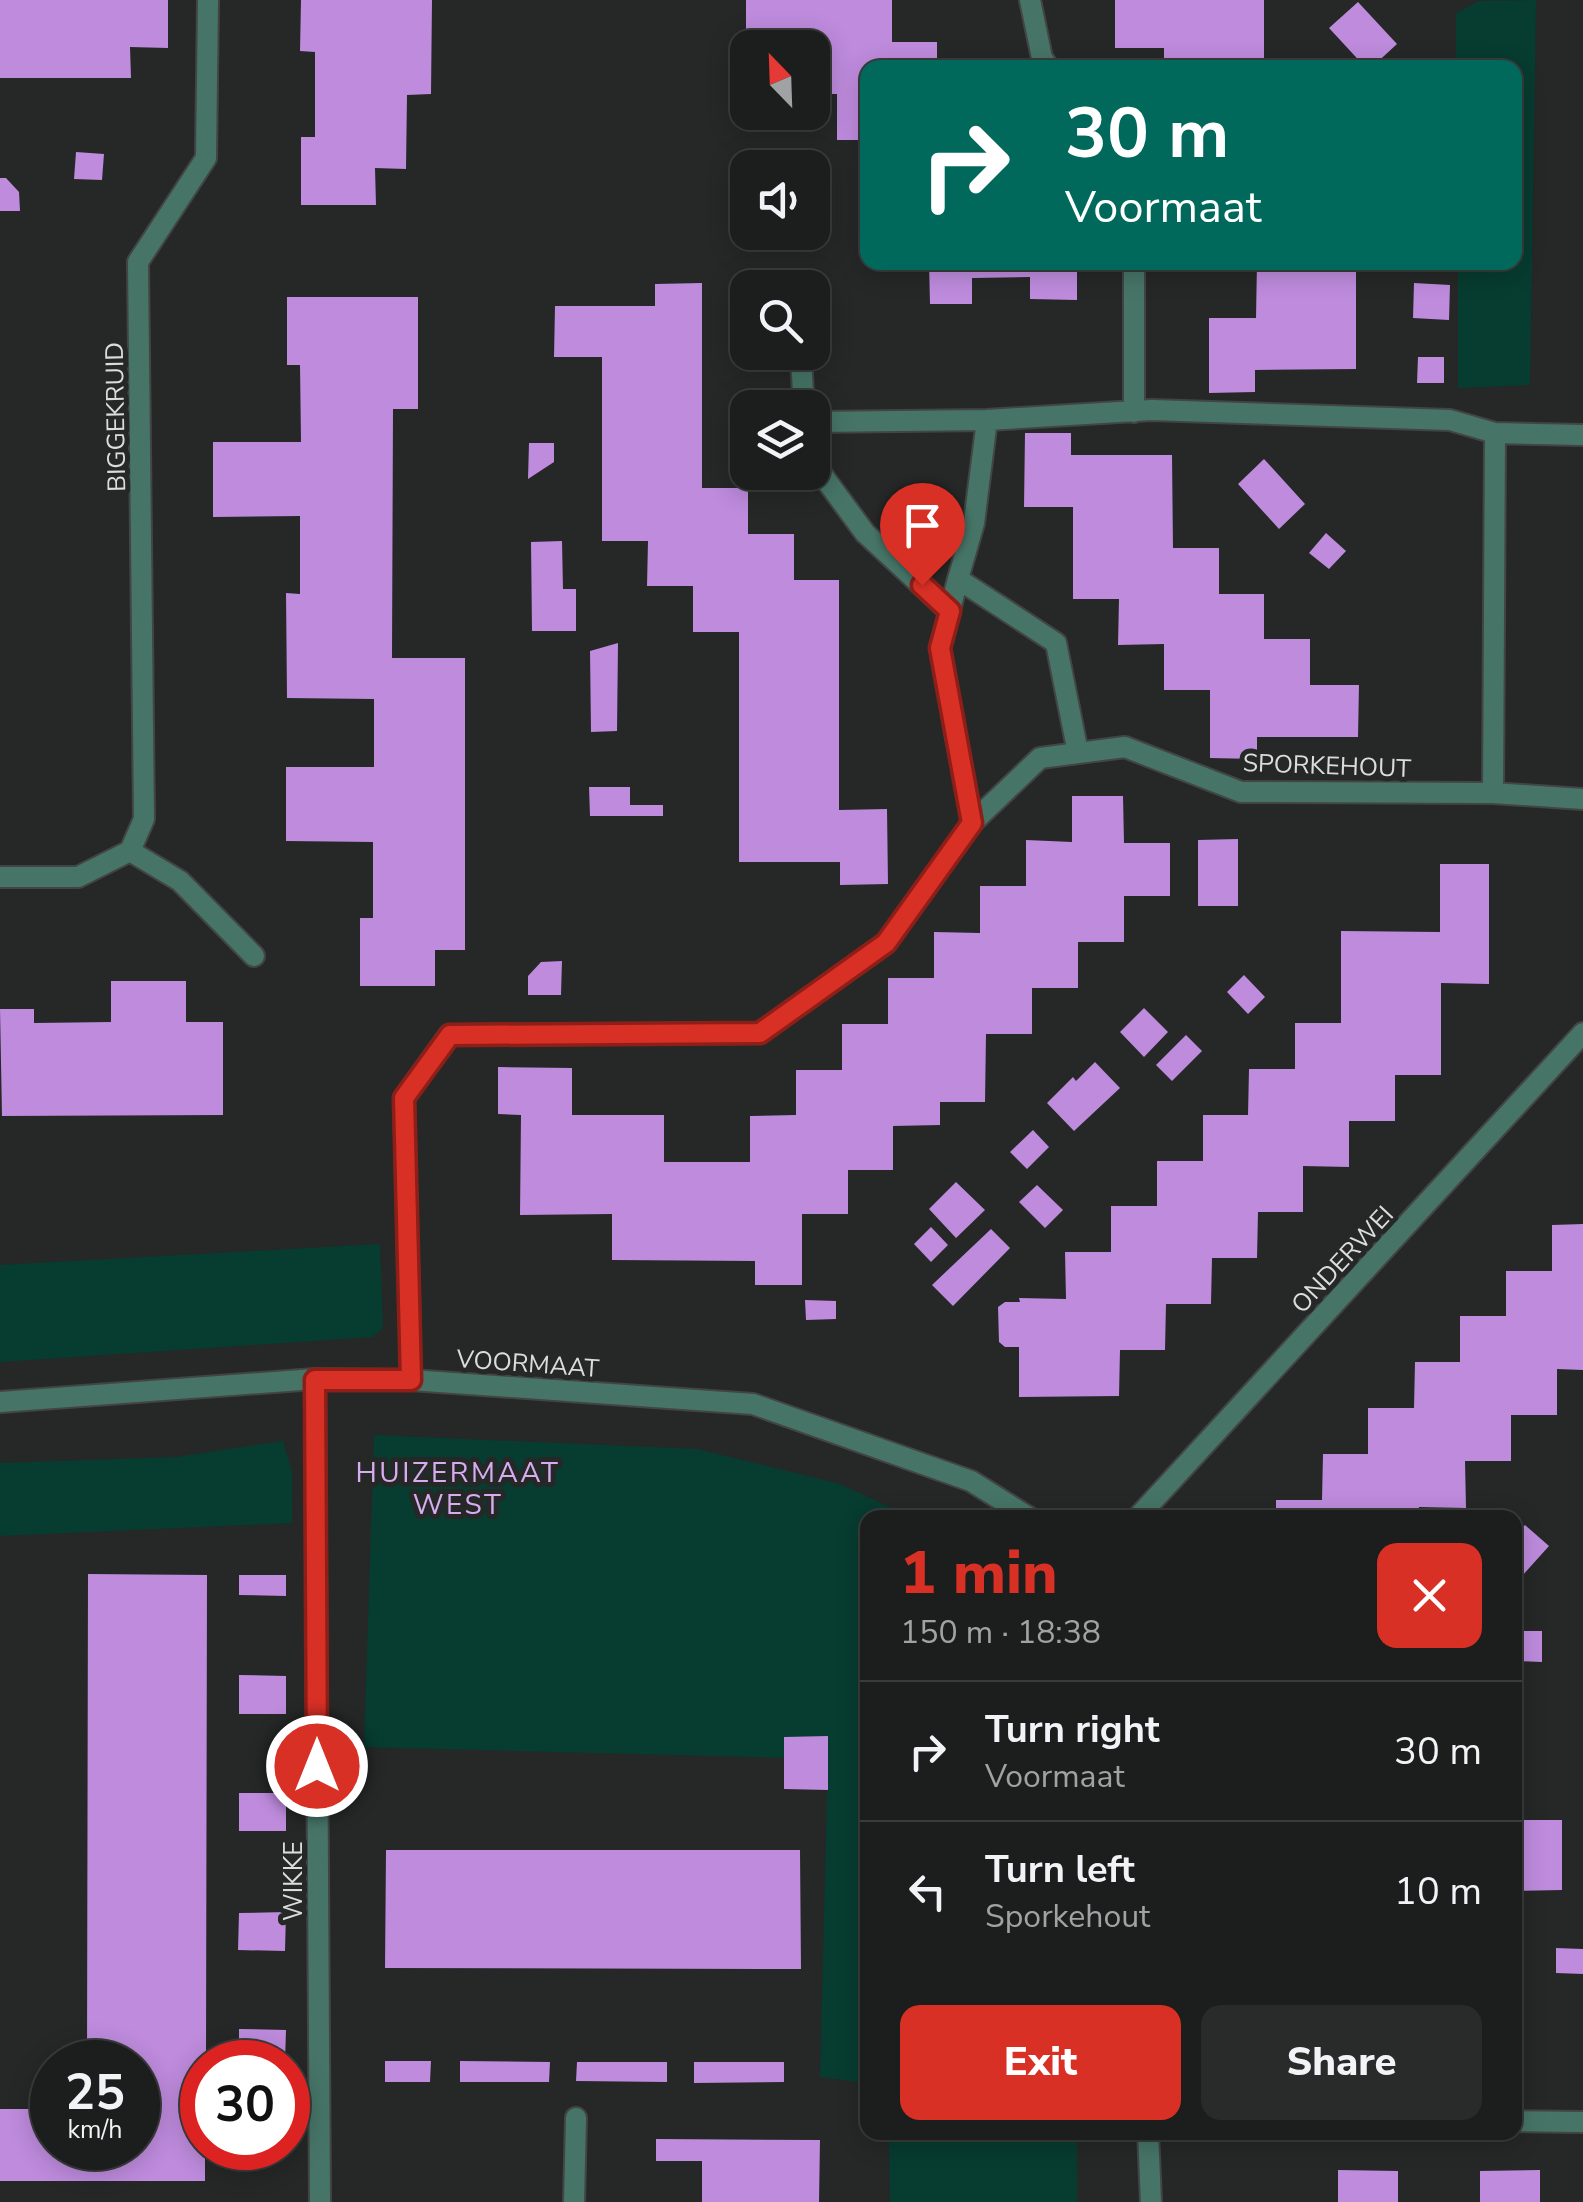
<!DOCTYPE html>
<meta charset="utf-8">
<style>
body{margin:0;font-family:"Nunito Sans",sans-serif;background:#292b2a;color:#f1f3f6;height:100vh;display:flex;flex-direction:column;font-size:38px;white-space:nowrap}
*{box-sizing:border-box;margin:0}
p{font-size:32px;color:#a0a2a4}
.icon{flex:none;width:55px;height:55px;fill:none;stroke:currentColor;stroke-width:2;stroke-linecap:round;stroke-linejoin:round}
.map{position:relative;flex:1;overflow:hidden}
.drawer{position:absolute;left:860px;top:1510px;width:662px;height:630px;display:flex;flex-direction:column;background:#1c1e1d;border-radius:20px;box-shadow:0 5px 25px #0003,0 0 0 2px #3a3c3b}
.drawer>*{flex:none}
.hud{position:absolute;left:860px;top:60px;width:662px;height:210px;border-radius:20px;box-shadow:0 5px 25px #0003,0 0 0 2px #3a3c3b;background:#00695c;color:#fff;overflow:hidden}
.needle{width:65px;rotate:337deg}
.fabs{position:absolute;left:730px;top:30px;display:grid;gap:20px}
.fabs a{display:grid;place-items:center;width:100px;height:100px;border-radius:20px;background:#1c1e1d;box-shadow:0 5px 25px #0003,0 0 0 2px #3a3c3b;font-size:50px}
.speed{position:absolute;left:30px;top:2040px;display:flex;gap:20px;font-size:50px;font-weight:700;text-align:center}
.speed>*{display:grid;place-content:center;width:130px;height:130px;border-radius:50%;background:#1c1e1d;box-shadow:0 5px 25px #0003,0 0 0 2px #3a3c3b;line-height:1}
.speed small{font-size:25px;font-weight:400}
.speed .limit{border:15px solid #d22;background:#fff;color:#111}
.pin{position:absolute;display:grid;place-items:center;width:85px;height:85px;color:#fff;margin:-102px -42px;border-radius:50% 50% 50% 0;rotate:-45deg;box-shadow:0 0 10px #0007}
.pin .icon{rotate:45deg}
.me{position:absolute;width:110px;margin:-55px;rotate:0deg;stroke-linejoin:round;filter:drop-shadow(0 0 8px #0008)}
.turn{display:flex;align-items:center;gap:35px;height:210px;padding:0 40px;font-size:45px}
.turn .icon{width:130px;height:130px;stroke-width:2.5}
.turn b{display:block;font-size:70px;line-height:85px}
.round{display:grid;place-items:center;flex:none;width:105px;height:105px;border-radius:20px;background:#292b2a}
.summary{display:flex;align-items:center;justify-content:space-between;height:170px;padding:0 40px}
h1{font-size:60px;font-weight:800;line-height:75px;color:#d93025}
.button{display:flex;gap:20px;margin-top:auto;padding:20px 40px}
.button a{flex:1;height:115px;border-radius:20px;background:#d93025;color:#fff;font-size:40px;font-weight:800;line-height:115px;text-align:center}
.button a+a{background:#292b2a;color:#f1f3f6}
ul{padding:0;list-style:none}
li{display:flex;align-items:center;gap:30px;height:140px;padding:0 40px;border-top:2px solid #3a3c3b}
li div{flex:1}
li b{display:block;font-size:38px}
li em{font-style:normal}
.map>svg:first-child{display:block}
</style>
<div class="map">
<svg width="1583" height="2202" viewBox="0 0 1583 2202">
<rect width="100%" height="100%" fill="#252827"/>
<!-- green -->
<path fill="#073c30" d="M 1536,0 L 1530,385 L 1458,388 L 1458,263 L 1515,262 L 1515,68 L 1456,67 L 1456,13 L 1479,1 Z
M 380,1244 L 383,1328 L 372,1337 L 0,1362 L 0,1265 Z
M 374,1435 L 697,1449 L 837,1483 L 912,1517 L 868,1518 L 867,2083 L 820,2077 L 828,1759 L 364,1747 Z
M 283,1441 L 292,1472 L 292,1523 L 0,1536 L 0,1463 L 176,1457 Z
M 889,2133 L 1077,2133 L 1077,2202 L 890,2202 Z"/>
<!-- building -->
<path fill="#be8bdd" d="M 0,0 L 168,0 L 168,48 L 130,47 L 131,78 L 0,78 Z
M 301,0 L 432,0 L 431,94 L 407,95 L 406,169 L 375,168 L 376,205 L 301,205 L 301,137 L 315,137 L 315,52 L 300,51 Z
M 746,0 L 892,0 L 892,42 L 937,42 L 937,68 L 868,68 L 868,140 L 837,140 L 837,94 L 812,94 L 812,48 L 746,48 Z
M 1115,0 L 1264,0 L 1264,68 L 1164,68 L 1164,48 L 1115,48 Z
M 1358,2 L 1397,44 L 1371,68 L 1366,68 L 1329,28 Z
M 76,152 L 104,154 L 102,180 L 74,179 Z
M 0,178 L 6,178 L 19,192 L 20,211 L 0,211 Z
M 929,262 L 1077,262 L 1077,300 L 1030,299 L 1030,277 L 972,278 L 972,304 L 930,304 Z
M 1257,262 L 1356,262 L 1356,369 L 1255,370 L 1255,392 L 1209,393 L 1209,318 L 1256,318 Z
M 702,283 L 702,488 L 748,488 L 748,534 L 794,534 L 794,580 L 839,580 L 839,810 L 887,809 L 888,884 L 840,885 L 840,862 L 739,862 L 739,632 L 693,632 L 693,586 L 647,586 L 648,541 L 602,541 L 602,357 L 554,357 L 555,306 L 655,306 L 655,284 Z
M 1414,283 L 1450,285 L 1449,320 L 1413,318 Z
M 287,297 L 418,297 L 418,409 L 393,409 L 392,658 L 465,658 L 465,950 L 435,950 L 435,986 L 360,986 L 360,918 L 373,918 L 373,842 L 286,841 L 286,767 L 374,767 L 374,699 L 287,698 L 286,593 L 300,594 L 300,516 L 213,517 L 213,442 L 301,442 L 300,365 L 287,365 Z
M 1418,357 L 1444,357 L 1444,383 L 1417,383 Z
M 1025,433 L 1071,433 L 1071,455 L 1172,455 L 1173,548 L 1219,548 L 1219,594 L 1264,594 L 1264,639 L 1310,639 L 1310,685 L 1359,685 L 1358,737 L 1257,737 L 1257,759 L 1210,758 L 1210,690 L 1164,690 L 1164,644 L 1118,645 L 1119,599 L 1073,599 L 1073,507 L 1024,507 Z
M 529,443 L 554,443 L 554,462 L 528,479 Z
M 1264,459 L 1305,504 L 1279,529 L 1238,484 Z
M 1326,533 L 1346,551 L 1329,569 L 1309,553 Z
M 562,541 L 563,589 L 576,589 L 576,631 L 532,631 L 531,542 Z
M 618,643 L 617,731 L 591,732 L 590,651 Z
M 589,787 L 630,787 L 630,805 L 663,805 L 663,816 L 590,816 Z
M 1072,796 L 1123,796 L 1124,843 L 1170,843 L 1170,896 L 1124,896 L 1124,942 L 1078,942 L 1078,988 L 1032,988 L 1032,1034 L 986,1034 L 985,1102 L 940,1102 L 940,1125 L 893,1126 L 893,1170 L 848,1170 L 848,1214 L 802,1214 L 802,1285 L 755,1285 L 755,1261 L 612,1260 L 612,1214 L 520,1215 L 521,1115 L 498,1114 L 498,1067 L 572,1068 L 572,1115 L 664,1115 L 664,1162 L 750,1162 L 750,1116 L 796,1115 L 796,1070 L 842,1070 L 842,1024 L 888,1024 L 888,978 L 934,978 L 934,932 L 980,933 L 980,886 L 1026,886 L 1026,840 L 1072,842 Z
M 1238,839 L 1238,906 L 1198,906 L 1198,840 Z
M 1440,864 L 1489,864 L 1489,984 L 1441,983 L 1441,1075 L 1395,1075 L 1395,1121 L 1349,1121 L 1349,1167 L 1303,1166 L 1303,1212 L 1258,1212 L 1257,1258 L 1212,1258 L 1211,1304 L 1166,1304 L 1165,1350 L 1120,1350 L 1119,1396 L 1019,1397 L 1019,1347 L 1005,1347 L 999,1342 L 998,1307 L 1005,1302 L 1020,1302 L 1019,1298 L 1066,1299 L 1065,1252 L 1111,1252 L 1111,1206 L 1157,1206 L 1157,1161 L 1203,1161 L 1203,1115 L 1248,1115 L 1249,1069 L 1295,1069 L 1295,1023 L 1341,1023 L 1341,931 L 1440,932 Z
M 562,961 L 561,995 L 528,995 L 528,976 L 541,962 Z
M 1244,975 L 1265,997 L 1248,1014 L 1227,992 Z
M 111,981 L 186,981 L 186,1022 L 223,1022 L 223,1115 L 2,1116 L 0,1009 L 34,1009 L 34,1023 L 111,1022 Z
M 1144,1008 L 1168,1032 L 1144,1057 L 1120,1032 Z
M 1186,1035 L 1202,1051 L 1172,1081 L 1156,1065 Z
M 1095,1062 L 1120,1088 L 1074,1131 L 1047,1103 L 1073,1077 L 1076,1081 Z
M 1033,1130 L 1049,1147 L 1027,1169 L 1010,1152 Z
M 956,1182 L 985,1210 L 956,1238 L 929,1209 Z
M 1037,1185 L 1063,1210 L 1045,1228 L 1019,1202 Z
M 1583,1224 L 1583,1370 L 1557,1369 L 1557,1415 L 1511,1415 L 1511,1461 L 1465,1461 L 1466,1508 L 1419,1507 L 1419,1518 L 1276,1518 L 1276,1500 L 1322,1500 L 1323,1454 L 1368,1454 L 1368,1408 L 1414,1408 L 1415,1362 L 1460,1362 L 1460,1316 L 1506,1316 L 1506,1271 L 1552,1271 L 1552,1225 Z
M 931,1227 L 948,1245 L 931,1262 L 914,1244 Z
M 991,1229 L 1010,1248 L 953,1306 L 932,1285 Z
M 805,1300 L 836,1301 L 836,1319 L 806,1320 Z
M 1525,1525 L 1549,1546 L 1522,1576 L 1519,1573 L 1515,1577 L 1515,1535 Z
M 88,1574 L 207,1575 L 206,2062 L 202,2062 L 202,2148 L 205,2148 L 205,2181 L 0,2181 L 0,2109 L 52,2109 L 52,2148 L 138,2148 L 138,2062 L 87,2062 Z
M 239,1575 L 286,1575 L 286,1596 L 239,1595 Z
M 1515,1631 L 1542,1631 L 1542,1662 L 1515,1661 Z
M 239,1675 L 286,1676 L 286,1714 L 239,1714 Z
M 828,1736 L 828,1790 L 784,1789 L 784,1737 Z
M 239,1793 L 286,1793 L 286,1831 L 239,1831 Z
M 1516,1820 L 1562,1820 L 1562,1890 L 1516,1891 Z
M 386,1850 L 800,1850 L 801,1969 L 385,1968 Z
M 286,1912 L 285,1951 L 238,1950 L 239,1913 Z
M 1556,1948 L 1583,1949 L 1583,1974 L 1556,1973 Z
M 239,2029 L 286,2030 L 285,2062 L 239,2062 Z
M 385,2061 L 431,2061 L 430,2082 L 385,2082 Z
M 460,2061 L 550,2062 L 549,2082 L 460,2082 Z
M 577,2062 L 667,2062 L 667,2082 L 576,2081 Z
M 694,2062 L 784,2062 L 784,2082 L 694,2083 Z
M 656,2139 L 820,2140 L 819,2202 L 702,2202 L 702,2161 L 656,2161 Z
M 1338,2170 L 1398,2171 L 1398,2202 L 1338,2202 Z
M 1540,2170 L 1540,2202 L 1480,2202 L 1480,2171 Z"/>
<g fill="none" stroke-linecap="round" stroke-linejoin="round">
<!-- lane casing -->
<g stroke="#424544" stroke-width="24">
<path id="lane" d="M 130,851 L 180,881 L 254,956"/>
</g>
<!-- street casing -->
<g stroke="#424544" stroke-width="24">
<path id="street" d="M 1030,0 L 1042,58 L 1049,68
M 801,358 L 804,408
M 1134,412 L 1134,262
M 812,422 L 987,420
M 812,461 L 865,533 L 949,611
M 958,579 L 974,523 L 987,420 L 1152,410 L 1450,420 L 1495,433
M 1493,793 L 1495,433 L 1583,435
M 972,823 L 940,648 L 958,579 L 1056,643 L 1078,753
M 0,877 L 78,877 L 130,851 L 144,819 L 138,262 L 206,158 L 208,0
M 315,1379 L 320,2202
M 411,1380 L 404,1098 L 449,1035 L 760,1033 L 886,943 L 972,823 L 1040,758 L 1125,747 L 1241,792 L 1493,793 L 1583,799
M 0,1402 L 315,1379 L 411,1380 L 753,1404 L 971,1481 L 1030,1518
M 1137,1518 L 1583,1033
M 1515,2121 L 1583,2122
M 1148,2132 L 1151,2202
M 574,2202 L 576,2118"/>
</g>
<!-- lane -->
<use href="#lane" stroke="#467567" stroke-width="20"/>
<!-- street -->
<use href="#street" stroke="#467567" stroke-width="20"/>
</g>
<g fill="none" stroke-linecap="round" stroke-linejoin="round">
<!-- route casing -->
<g stroke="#8d1f18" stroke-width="25">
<path id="route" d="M 317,1766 L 315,1380 L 411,1380 L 404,1098 L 450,1035 L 760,1033 L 886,943 L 972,823 L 940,648 L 950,611 L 922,585"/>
</g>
<!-- route -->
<use href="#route" stroke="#d93025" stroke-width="18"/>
</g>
<g text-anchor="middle" stroke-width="10" stroke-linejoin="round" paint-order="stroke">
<!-- street labels -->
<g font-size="25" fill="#dbdddd" stroke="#252827">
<text transform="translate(115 417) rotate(-91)" y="9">BIGGEKRUID</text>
<text transform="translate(1327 765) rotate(2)" y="9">SPORKEHOUT</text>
<text transform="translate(1342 1259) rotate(-47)" y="9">ONDERWEI</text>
<text transform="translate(528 1363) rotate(4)" y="9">VOORMAAT</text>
<text transform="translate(293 1881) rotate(-90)" y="9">WIKKE</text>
</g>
<!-- neighbourhood labels -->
<g font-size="28" letter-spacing="2.5" fill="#d6adef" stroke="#252827">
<text x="458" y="1482">HUIZERMAAT<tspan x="458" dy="32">WEST</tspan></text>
</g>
</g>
</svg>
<div class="fabs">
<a><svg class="needle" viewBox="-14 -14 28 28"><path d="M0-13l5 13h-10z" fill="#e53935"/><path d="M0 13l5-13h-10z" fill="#a0a2a4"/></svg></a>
<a><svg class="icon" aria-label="sound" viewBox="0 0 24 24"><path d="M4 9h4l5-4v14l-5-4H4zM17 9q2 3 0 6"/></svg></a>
<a><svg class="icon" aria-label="search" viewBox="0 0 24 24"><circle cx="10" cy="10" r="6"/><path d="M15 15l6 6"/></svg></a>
<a><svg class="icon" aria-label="layers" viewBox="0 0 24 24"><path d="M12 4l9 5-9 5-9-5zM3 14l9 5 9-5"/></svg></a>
</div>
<div class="speed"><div>25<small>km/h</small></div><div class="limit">30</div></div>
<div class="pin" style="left:922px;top:585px;background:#d93025"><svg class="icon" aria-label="arrive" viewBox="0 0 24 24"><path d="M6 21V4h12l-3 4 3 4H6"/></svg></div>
<svg class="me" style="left:317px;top:1766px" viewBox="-20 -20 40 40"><circle r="17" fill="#d93025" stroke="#fff" stroke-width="3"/><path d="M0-11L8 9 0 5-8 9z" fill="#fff"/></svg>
<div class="hud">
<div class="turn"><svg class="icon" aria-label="right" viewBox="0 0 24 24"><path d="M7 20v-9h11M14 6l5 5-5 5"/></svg><div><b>30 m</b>Voormaat</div></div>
</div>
<section class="drawer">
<div class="summary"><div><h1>1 min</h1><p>150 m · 18:38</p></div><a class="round" style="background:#d93025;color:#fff"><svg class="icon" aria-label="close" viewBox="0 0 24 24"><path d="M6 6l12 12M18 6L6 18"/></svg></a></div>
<ul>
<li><svg class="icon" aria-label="right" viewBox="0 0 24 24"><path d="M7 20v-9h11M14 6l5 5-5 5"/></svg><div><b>Turn right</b><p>Voormaat</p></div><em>30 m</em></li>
<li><svg class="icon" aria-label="left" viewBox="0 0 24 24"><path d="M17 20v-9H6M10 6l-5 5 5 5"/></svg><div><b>Turn left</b><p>Sporkehout</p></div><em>10 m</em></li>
</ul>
<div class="button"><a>Exit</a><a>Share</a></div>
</section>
</div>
